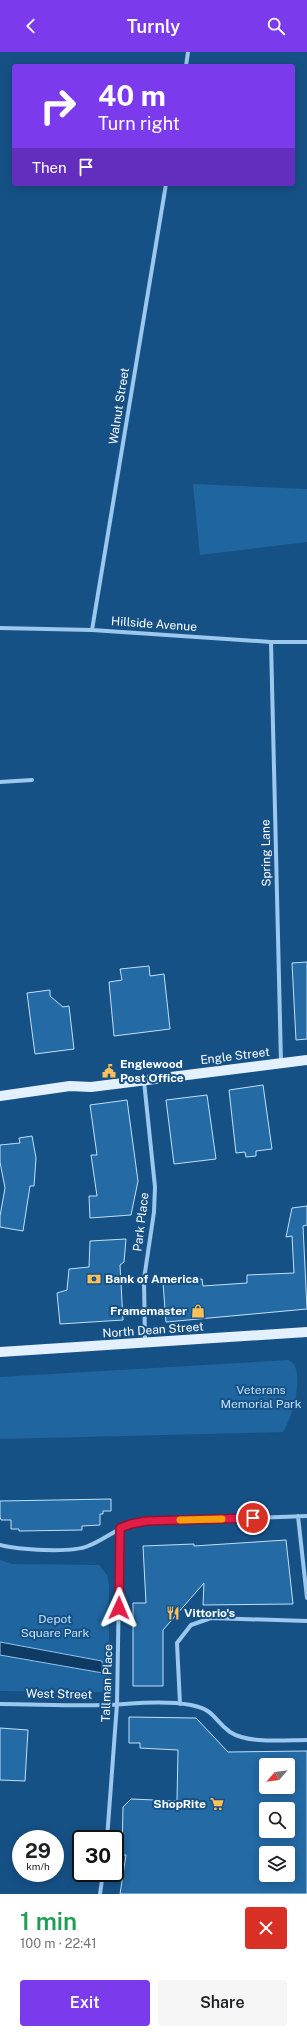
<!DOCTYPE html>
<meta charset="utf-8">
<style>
body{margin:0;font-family:"Public Sans",sans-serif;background:#f6f6f6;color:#202124;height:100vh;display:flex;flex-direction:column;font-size:15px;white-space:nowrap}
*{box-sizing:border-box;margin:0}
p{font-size:13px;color:#757577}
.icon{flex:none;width:22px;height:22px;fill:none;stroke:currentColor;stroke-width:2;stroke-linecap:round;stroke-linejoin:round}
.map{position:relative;height:1842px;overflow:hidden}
.details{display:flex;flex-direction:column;background:#fff;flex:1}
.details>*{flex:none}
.guide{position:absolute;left:12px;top:12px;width:283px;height:122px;border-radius:4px;box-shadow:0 2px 10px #0003;background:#7c3aed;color:#fff;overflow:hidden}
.needle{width:26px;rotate:242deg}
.buttons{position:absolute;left:259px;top:1706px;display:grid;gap:8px}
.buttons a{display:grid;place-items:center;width:36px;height:36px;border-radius:4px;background:#fff;box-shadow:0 2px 10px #0003;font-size:20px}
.speed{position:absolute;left:12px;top:1778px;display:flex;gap:8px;font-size:20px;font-weight:700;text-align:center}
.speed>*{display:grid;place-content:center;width:52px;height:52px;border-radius:50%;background:#fff;box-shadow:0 2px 10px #0003;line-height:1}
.speed small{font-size:10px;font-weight:400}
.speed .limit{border:2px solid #111;border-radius:6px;background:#fff;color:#111}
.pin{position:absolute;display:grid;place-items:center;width:34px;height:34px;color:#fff;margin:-17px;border:2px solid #fff;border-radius:50%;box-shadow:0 1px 4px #0007}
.me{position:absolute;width:44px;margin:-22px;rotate:1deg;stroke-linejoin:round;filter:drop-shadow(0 0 3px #0008)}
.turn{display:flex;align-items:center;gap:14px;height:84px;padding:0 20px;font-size:18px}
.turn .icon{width:52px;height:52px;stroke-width:2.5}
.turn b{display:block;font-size:28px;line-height:34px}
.then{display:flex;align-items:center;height:38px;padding:0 20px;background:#0003;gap:8px;font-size:15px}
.round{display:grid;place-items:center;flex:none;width:42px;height:42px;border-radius:4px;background:#f6f6f6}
.head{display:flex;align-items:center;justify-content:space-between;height:68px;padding:0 20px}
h1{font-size:24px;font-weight:600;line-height:30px;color:#1e9e55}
.action{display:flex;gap:8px;margin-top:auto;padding:8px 20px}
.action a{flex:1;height:46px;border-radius:4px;background:#7c3aed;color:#fff;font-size:16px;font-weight:600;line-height:46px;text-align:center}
.action a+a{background:#f6f6f6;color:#202124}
header{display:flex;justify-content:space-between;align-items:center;height:52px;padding:0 20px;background:#7c3aed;color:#fff;font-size:18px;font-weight:600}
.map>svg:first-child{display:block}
</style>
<header><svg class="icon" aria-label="back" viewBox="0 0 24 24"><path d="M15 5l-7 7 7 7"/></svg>Turnly<svg class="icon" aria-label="search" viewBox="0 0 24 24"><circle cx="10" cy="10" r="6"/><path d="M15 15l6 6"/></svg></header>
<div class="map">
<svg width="307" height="1842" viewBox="0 0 307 1842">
<rect width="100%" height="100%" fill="#165186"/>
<!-- green -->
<path fill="#1f65a0" d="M 193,432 L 307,437 L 307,490 L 200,503 Z
M 288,1308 C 307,1314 293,1365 283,1380 L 0,1387 L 0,1325 Z
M 0,1508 L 13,1512 L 99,1513 L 107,1523 L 109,1533 L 109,1634 L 102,1640 L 0,1639 Z"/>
<!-- water -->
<path fill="#0e3a63" stroke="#8ec5f1" d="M 0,1590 L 102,1609 L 103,1621 L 0,1603 Z"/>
<!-- building -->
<path fill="#246aa5" stroke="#c1e0fa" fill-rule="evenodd" d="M 307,910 L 307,987 L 296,988 L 292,911 Z
M 149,914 L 150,924 L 164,922 L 170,977 L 114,984 L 109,930 L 122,928 L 120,917 Z
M 50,938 L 50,944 L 63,955 L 69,954 L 74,997 L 35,1002 L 27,941 Z
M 263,1033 L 272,1097 L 256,1099 L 256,1104 L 246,1105 L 245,1100 L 236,1101 L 229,1038 Z
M 207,1043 L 216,1107 L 174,1112 L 166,1048 Z
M 127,1048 L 138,1129 L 131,1163 L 90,1166 L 89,1144 L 97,1144 L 91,1103 L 97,1103 L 90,1053 Z
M 32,1084 L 36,1106 L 34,1134 L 30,1134 L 23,1179 L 0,1175 L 0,1164 L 5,1136 L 0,1110 L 0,1093 L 20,1091 L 19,1086 Z
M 307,1154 L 307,1173 L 303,1174 L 307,1257 L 166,1270 L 163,1231 L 202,1227 L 203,1234 L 247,1231 L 247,1223 L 294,1221 L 292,1184 L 286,1185 L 292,1156 Z
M 126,1187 L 124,1210 L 120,1213 L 123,1268 L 60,1272 L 57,1241 L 67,1238 L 69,1217 L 89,1215 L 90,1189 Z
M 111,1447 L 111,1459 L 103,1459 L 103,1462 L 100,1462 L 100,1473 L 82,1474 L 82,1478 L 19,1479 L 19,1477 L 11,1477 L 11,1468 L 1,1468 L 0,1465 L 0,1449 Z
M 286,1488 L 293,1552 L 203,1553 L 204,1531 L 163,1578 L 163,1634 L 133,1634 L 133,1551 L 146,1551 L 143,1494 L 194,1492 L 194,1494 Z
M 129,1665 L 196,1666 L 228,1700 L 307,1699 L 307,1842 L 120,1842 L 126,1803 L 122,1803 L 123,1755 L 131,1747 L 177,1749 L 178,1698 L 140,1696 L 140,1691 L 129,1691 ZM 266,1713 L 288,1713 L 288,1735 L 266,1735 ZM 266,1757 L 288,1757 L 288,1779 L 266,1779 ZM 266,1801 L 288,1801 L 288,1823 L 266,1823 Z
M 0,1676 L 28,1678 L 25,1729 L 0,1728 Z"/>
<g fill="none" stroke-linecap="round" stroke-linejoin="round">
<!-- street -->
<path stroke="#9cc8ee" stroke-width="4" d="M 186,14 L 188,0
M 0,576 L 92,578 L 271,590 L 307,590
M 92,578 L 166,132
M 271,590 L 281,1011
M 0,730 L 32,728
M 144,1029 L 155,1135 L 154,1160 L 144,1227 L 145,1290
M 298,1464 L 307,1546
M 0,1493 C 18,1498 72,1501 88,1494 C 106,1487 119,1474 138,1470 L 307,1464
M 0,1652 C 34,1652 69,1654 103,1653 C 132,1652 162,1648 191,1653 C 216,1658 213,1668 230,1680 C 248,1692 285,1688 307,1688
M 180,1652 L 177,1591 L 191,1573 L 211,1566 L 307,1569
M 107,1787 L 117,1652 L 120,1476
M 100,1842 L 103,1821"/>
<!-- primary -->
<path stroke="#e2f0ff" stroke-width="10" d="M 0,1044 L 70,1034 L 91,1035 L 307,1008
M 0,1300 L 307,1280"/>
</g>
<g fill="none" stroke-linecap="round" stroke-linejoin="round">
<!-- route casing -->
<g stroke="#92132f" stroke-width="10">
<path id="route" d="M 119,1556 L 120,1476 L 131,1472 L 146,1469 L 253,1466"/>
</g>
<!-- route -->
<use href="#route" stroke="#e11d48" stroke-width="7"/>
<!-- slow -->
<path stroke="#f59e0b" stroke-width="7" d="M 180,1468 L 222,1467"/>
</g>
<!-- icons -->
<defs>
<g id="civic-bare" transform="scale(1.08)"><path d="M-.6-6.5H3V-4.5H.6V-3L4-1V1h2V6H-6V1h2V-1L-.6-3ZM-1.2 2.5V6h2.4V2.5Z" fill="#ffc058" stroke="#165186" stroke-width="2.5" paint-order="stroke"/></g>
<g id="bank-bare" transform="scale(1.08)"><path d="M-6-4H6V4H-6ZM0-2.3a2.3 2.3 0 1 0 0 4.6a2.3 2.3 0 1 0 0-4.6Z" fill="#ffc058" stroke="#165186" stroke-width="2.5" paint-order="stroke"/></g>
<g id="shop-bare" transform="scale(1.08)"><path d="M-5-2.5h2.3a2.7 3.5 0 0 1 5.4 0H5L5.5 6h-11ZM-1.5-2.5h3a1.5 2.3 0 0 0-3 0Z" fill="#ffc058" stroke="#165186" stroke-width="2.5" paint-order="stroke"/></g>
<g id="restaurant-bare" transform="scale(1.08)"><path d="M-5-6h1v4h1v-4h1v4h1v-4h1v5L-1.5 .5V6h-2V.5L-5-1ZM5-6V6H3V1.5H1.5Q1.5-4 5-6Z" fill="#ffc058" stroke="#165186" stroke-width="2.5" paint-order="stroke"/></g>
<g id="supermarket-bare" transform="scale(1.08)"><path d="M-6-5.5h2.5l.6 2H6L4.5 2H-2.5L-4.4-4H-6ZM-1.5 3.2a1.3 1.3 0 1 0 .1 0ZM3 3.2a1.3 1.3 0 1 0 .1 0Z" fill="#ffc058" stroke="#165186" stroke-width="2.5" paint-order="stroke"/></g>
</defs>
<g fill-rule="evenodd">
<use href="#civic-bare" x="109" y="1019"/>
<use href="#bank-bare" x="94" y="1227"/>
<use href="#shop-bare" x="198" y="1259"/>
<use href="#restaurant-bare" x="173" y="1561"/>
<use href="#supermarket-bare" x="217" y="1752"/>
</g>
<g text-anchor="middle" stroke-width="4" stroke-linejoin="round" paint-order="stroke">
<!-- street labels -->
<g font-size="12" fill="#fff" stroke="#165186">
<text transform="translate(119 354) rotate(-81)" y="4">Walnut Street</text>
<text transform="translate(154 572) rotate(4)" y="4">Hillside Avenue</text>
<text transform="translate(266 801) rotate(-91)" y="4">Spring Lane</text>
<text transform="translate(235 1004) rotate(-7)" y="4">Engle Street</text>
<text transform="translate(141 1170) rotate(-83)" y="4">Park Place</text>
<text transform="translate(153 1278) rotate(-4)" y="4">North Dean Street</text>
<text transform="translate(107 1631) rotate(-88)" y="4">Tallman Place</text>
<text transform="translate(59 1642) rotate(1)" y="4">West Street</text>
</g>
<!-- poi labels -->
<g font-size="12" font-weight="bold" fill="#fff" stroke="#165186" text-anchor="start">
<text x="120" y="1016">Englewood<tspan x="120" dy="14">Post Office</tspan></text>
<text x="105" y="1231">Bank of America</text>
<text x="187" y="1263" text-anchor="end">Framemaster</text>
<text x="184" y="1565">Vittorio's</text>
<text x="206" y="1756" text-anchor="end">ShopRite</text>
</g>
<!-- park labels -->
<g font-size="12" fill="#c1e0fa" stroke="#165186">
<text x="261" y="1342">Veterans<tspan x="261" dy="14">Memorial Park</tspan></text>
<text x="55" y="1571">Depot<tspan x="55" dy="14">Square Park</tspan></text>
</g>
</g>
</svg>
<div class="buttons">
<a><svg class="needle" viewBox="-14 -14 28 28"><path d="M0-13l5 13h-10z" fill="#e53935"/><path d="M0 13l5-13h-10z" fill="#757577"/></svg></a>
<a><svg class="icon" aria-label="search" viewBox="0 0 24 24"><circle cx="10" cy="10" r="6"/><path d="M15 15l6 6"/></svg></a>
<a><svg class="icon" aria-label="layers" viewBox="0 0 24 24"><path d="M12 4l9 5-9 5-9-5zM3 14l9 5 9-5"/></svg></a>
</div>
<div class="speed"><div>29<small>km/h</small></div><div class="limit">30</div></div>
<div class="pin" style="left:253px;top:1466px;background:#d93025"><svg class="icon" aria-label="arrive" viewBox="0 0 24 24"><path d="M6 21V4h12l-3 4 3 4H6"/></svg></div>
<svg class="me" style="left:119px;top:1556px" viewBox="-20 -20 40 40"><path d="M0-17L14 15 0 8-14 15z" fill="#e11d48" stroke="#fff" stroke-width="4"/></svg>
<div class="guide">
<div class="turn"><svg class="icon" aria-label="right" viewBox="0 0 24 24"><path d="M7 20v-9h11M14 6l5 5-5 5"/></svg><div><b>40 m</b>Turn right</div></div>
<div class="then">Then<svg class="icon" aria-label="arrive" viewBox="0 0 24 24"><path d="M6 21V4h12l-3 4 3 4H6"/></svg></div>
</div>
</div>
<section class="details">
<div class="head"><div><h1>1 min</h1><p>100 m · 22:41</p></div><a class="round" style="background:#d93025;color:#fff"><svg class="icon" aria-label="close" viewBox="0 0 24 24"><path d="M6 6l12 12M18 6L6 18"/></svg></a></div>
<div class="action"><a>Exit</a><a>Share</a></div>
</section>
